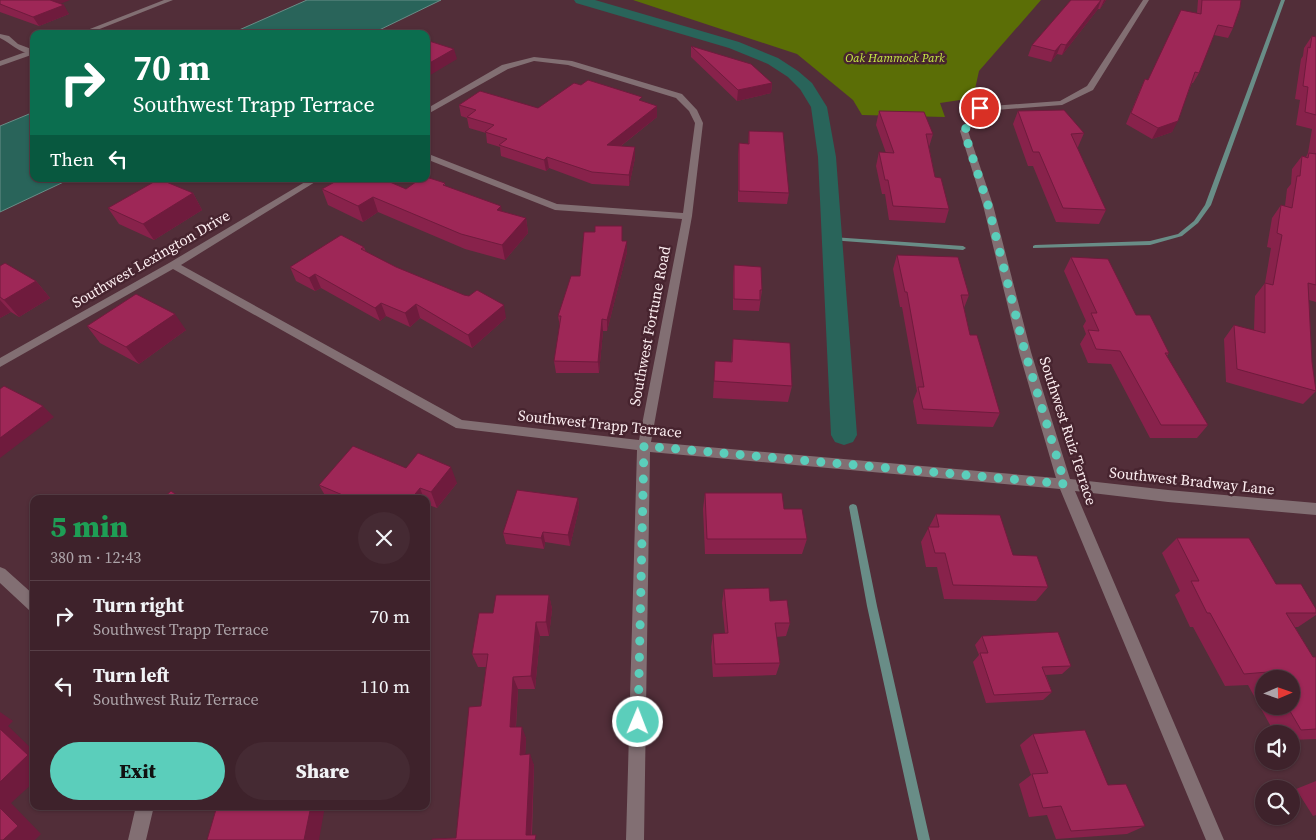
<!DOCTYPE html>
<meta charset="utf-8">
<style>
body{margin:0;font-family:"Source Serif 4",serif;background:#452a33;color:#f1f3f6;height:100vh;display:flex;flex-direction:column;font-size:19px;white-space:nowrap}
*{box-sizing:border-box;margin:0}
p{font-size:16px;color:#ada4a9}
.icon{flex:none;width:28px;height:28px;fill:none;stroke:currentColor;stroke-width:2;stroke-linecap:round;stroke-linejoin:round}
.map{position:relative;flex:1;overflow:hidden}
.sheet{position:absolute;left:30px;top:495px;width:400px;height:315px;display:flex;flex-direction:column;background:#3e222b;border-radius:10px;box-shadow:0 1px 4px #0004,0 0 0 1px #573f47}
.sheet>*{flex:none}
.banner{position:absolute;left:30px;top:30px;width:400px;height:152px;border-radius:10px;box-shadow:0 1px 4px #0004,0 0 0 1px #573f47;background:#0b6e4f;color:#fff;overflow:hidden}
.needle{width:32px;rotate:88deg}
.controls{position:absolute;left:1255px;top:670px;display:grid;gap:10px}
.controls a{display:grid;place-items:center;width:45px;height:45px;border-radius:50%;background:#3e222b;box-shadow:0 1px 4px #0004,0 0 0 1px #573f47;font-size:25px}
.pin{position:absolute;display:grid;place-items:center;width:42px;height:42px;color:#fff;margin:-21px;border:2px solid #fff;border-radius:50%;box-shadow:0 1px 5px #0007}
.me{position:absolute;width:55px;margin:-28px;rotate:1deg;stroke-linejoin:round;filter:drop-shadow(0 0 4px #0008)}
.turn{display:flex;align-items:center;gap:18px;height:105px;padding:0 20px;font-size:22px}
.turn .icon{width:65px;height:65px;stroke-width:2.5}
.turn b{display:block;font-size:35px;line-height:42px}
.then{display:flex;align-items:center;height:48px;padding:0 20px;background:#0003;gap:10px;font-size:19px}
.round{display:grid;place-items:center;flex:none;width:52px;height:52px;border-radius:26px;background:#452a33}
.head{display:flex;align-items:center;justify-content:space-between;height:85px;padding:0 20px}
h1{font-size:30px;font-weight:800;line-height:38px;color:#1e9e55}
.button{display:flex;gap:10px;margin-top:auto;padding:10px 20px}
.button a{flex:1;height:58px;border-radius:30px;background:#5bcebb;color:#111;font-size:20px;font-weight:800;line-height:58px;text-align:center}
.button a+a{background:#452a33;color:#f1f3f6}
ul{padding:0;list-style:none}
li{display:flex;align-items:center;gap:15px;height:70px;padding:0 20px;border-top:1px solid #573f47}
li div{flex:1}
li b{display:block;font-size:19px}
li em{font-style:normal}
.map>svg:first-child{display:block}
</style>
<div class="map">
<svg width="1316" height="840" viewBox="0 0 1316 840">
<rect width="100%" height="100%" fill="#522e39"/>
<!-- green -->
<path fill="#5b6e06" d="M 633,0 L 1041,0 L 979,71 L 973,98 L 940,103 L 945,117 L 862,115 L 853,100 L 797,54 Z"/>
<!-- water -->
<path fill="#29645a" stroke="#698d87" d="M 307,0 L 441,0 L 371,34 L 230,34 Z
M 34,112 L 34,179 L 70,179 L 0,212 L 0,126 Z"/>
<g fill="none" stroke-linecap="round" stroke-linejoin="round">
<!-- stream -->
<path fill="#698d87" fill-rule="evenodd" d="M 1281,0 L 1285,0 L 1211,205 L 1198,223 L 1182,236 L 1150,245 L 1033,248 L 1033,246 L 1035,245 L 1150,241 L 1178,234 L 1194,221 L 1205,205 Z
M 832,237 L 963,246 L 966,248 L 963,250 L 830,240 L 830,238 Z
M 853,504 L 856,505 L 857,507 L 877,606 L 930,840 L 918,840 L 867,606 L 849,507 L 850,505 Z"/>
<!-- canal -->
<path fill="#29645a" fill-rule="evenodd" d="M 574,0 L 595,0 L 739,42 L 778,58 L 798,71 L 812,83 L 827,107 L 836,157 L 857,435 L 853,442 L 844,445 L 835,442 L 831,435 L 818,157 L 811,107 L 800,89 L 788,77 L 768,64 L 729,48 L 576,3 Z"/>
<!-- minor -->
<path fill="#826f73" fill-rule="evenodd" d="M 1143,0 L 1149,0 L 1093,90 L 1062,105 L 983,111 L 968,131 L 993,205 L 1031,352 L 1070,479 L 1168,490 L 1316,503 L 1316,515 L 1168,502 L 1075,491 L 1224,840 L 1206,840 L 1060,489 L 650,452 L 644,840 L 626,840 L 637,450 L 456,428 L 173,269 L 0,367 L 0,358 L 169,263 L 310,179 L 320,179 L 181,265 L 462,420 L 639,440 L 682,219 L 555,210 L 426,159 L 426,153 L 557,204 L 683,213 L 695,123 L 689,111 L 676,98 L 568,65 L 534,61 L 508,69 L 426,115 L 426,109 L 502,65 L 534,57 L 572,61 L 682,94 L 697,110 L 703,123 L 692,216 L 651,442 L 1056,478 L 1019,352 L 983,205 L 960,131 L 978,107 L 1060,101 L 1087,86 Z
M 0,34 L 9,36 L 18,44 L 34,50 L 34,53 C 20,55 11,43 0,38 Z
M 0,567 L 5,569 L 34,595 L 34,612 L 29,610 L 0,583 Z
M 136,806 L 154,806 L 146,840 L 128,840 Z"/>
<!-- tertiary -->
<path fill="#826f73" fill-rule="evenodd" d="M 164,0 L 173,0 L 87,34 L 77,34 Z
M 34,49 L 34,54 L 0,66 L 0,61 Z"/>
</g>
<!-- wall -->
<path fill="#88224b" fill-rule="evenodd" d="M 0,0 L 60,4 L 69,14 L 39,26 L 0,12 Z
M 1071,0 L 1106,0 L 1100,9 L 1098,9 L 1062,55 L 1057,54 L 1051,62 L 1028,56 L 1032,45 Z
M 1198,0 L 1241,0 L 1233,28 L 1228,38 L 1214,35 L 1199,73 L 1193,83 L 1192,83 L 1172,132 L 1152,139 L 1126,124 L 1140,90 L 1145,79 L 1148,80 L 1197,13 Z
M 1312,36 L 1316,37 L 1316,302 L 1309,300 L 1312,362 L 1316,391 L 1303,404 L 1226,382 L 1224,339 L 1234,325 L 1254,331 L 1255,296 L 1265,283 L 1271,248 L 1267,247 L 1272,218 L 1281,205 L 1285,206 L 1287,189 L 1291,184 L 1292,169 L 1302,156 L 1306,157 L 1308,153 L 1312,129 L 1296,125 L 1300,100 L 1295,99 L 1301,59 L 1303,56 L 1304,48 Z
M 691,46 L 772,83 L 771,93 L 737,101 L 691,57 Z
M 642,101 L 657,106 L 657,117 L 621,146 L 635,158 L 629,186 L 592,184 L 549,168 L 546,171 L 501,156 L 500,147 L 487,143 L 486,133 L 469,128 L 467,118 L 461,116 L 459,105 L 538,108 Z
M 879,111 L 933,134 L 929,147 L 935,177 L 949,209 L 945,223 L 889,220 L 885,194 L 882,194 L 876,166 L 879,152 L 886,153 L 876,125 Z
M 1018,111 L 1084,133 L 1078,147 L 1077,147 L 1106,210 L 1099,224 L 1056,222 L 1033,166 L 1028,166 L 1013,124 Z
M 749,131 L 789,193 L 787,204 L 738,202 L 738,154 L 739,143 L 748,144 Z
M 445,183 L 445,186 L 502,212 L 526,218 L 528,233 L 505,260 L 465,249 L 378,212 L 363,222 L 328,205 L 322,189 L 406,189 Z
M 193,193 L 202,210 L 154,240 L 119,224 L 108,208 Z
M 622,241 L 627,252 L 607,331 L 603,331 L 599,373 L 556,373 L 554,361 L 560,327 L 558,316 L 580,276 Z
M 364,247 L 366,252 L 396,267 L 506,318 L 472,348 L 420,318 L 410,327 L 386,316 L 380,321 L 321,288 L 315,291 L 296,281 L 290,267 Z
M 897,255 L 969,295 L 964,308 L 970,335 L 1000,413 L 993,427 L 917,424 L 913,401 L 917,391 L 902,307 L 900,307 L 893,269 Z
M 1071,257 L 1136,315 L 1169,353 L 1167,356 L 1208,425 L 1197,438 L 1150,438 L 1111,364 L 1088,363 L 1080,344 L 1086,334 L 1083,326 L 1086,321 L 1064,271 Z
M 734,265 L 762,290 L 759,311 L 733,310 L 733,277 Z
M 0,266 L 36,281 L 50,298 L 19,317 L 11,312 L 0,318 Z
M 87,326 L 186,330 L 139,364 L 100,343 Z
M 733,339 L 792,386 L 788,402 L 713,398 L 715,361 L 731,362 Z
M 406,468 L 457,483 L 437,508 L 426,504 L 426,499 L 327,499 L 319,485 Z
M 705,493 L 784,509 L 807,539 L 802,554 L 705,554 L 703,509 Z
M 578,498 L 579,508 L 570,546 L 545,542 L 544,549 L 506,544 L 503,533 Z
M 936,514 L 1013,555 L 1048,587 L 1036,601 L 944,599 L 937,567 L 926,567 L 921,542 Z
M 1177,538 L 1276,584 L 1316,609 L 1316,615 L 1298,627 L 1295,627 L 1313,657 L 1316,657 L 1316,739 L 1291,740 L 1291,734 L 1275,734 L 1248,685 L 1225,686 L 1193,627 L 1190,627 L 1175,595 L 1180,591 L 1162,553 ZM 1264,679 L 1291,679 L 1291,706 L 1264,706 Z
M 724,589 L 770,601 L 790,623 L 786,636 L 776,637 L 780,663 L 776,675 L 713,677 L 711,647 L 713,634 L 725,633 L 722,603 Z
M 549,595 L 552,609 L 549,636 L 540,636 L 535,689 L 518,689 L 516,727 L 526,738 L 525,754 L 534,765 L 532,835 L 456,838 L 481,706 L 486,667 L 478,667 L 472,654 L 493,613 Z
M 982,636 L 1071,666 L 1062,674 L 1046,675 L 1052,692 L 1043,700 L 986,703 L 973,662 L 979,655 L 975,645 Z
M 1033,734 L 1108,785 L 1145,826 L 1127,834 L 1056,839 L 1047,815 L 1029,817 L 1019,784 L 1031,775 L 1020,745 Z
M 1316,781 L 1316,815 L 1313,816 L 1296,789 Z"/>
<!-- shaded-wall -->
<path fill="#6f1b3d" d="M 45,0 L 70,0 L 50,8 Z
M 1101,0 L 1098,9 L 1062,55 L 1066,45 Z
M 1104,0 L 1106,0 L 1100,9 Z
M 64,5 L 69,14 L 39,26 L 33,17 Z
M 1061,44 L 1057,54 L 1051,62 L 1055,51 Z
M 454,49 L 457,59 L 427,77 L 426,65 Z
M 772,83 L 771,93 L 737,101 L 738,90 Z
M 657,106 L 657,117 L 608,156 L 607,145 Z
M 1178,121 L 1172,132 L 1152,139 L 1158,128 Z
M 635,147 L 635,158 L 629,186 L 629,175 Z
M 547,157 L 549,168 L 546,171 L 544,160 Z
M 193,193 L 202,210 L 154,240 L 143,224 Z
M 373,197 L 378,212 L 363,222 L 358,206 Z
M 501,206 L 504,221 L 497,210 Z
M 526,218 L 528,233 L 505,260 L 502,245 Z
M 627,241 L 627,252 L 607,331 L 607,320 Z
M 315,274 L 321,288 L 315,291 L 309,278 Z
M 36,281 L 50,298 L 19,317 L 4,300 Z
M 0,300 L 11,312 L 0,318 Z
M 381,303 L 386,316 L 380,321 L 375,308 Z
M 416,304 L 420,318 L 410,327 L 405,313 Z
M 504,305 L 506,318 L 472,348 L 468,335 Z
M 175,314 L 186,330 L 139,364 L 126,347 Z
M 602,319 L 603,331 L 599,373 L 598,362 Z
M 43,406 L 54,417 L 0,458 L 0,438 Z
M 451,467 L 457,483 L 437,508 L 431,492 Z
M 420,488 L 424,499 L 411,499 Z
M 578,498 L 579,508 L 570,546 L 568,535 Z
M 543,532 L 545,542 L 544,549 L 541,538 Z
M 549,595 L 552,609 L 549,636 L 546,622 Z
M 536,622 L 540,636 L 535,689 L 531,676 Z
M 513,677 L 518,689 L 515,738 L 510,727 Z
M 0,712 L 13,721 L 8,726 L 34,751 L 34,782 L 11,803 L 41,834 L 35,840 L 3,840 L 0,808 Z
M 522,727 L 526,738 L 525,765 L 520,755 Z
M 530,754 L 534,765 L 531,840 L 526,835 Z
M 311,806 L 325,806 L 319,840 L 304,840 Z"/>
<!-- building -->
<path fill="#9e2757" stroke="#6f1b3d" d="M 0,0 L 50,0 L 64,5 L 33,17 L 0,4 Z
M 1071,0 L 1101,0 L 1066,45 L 1061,44 L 1055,51 L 1032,45 Z
M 1202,0 L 1241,0 L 1240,8 L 1233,28 L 1218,25 L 1199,73 L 1195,72 L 1178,121 L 1158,128 L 1131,113 L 1145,79 L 1148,80 L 1181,10 L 1201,14 Z
M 1312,36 L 1316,37 L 1316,115 L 1305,112 L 1308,87 L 1303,86 L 1308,47 L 1310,48 Z
M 429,41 L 454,49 L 426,65 L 426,42 Z
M 691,46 L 751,64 L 772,83 L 738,90 Z
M 588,80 L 642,97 L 639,100 L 657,106 L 607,145 L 635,147 L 629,175 L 592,172 L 547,157 L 544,160 L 499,145 L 507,139 L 485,132 L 494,125 L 467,117 L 476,110 L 459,105 L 480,91 L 538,108 L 574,83 L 581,85 Z
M 1064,110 L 1084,133 L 1071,134 L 1106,210 L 1063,208 L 1039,152 L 1033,152 L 1018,111 Z
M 879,111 L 924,112 L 933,134 L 926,134 L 935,177 L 941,178 L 949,209 L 893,206 L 888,180 L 885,180 L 879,152 L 894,153 Z
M 749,131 L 783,132 L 789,193 L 739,191 L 739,143 L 749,144 Z
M 1309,153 L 1316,154 L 1316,153 L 1316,285 L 1308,283 L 1312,362 L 1316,391 L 1237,369 L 1234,325 L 1265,333 L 1265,283 L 1273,285 L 1282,235 L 1277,233 L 1281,205 L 1292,208 L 1297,176 L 1300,176 L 1302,156 L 1308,158 Z
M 426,177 L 445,183 L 443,185 L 501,206 L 497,210 L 526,218 L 502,245 L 461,234 L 373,197 L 358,206 L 322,189 L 340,179 L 383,179 L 406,189 L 420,179 L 426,179 Z
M 159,179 L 193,193 L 143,224 L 108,208 Z
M 595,226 L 622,226 L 622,241 L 627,241 L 607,320 L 602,319 L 598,362 L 554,361 L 561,316 L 558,316 L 571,276 L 580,276 L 584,232 L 595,232 Z
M 341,235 L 364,247 L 361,249 L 396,267 L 464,295 L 469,296 L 477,290 L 504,305 L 468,335 L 416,304 L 405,313 L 381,303 L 375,308 L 315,274 L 309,278 L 290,267 Z
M 897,255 L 958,257 L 969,295 L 961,295 L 970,335 L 977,335 L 1000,413 L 923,409 L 918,387 L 924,387 L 907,292 L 905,292 Z
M 1071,257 L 1108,259 L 1136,315 L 1150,315 L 1169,353 L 1165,353 L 1208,425 L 1161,425 L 1120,351 L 1096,349 L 1088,330 L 1099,331 L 1091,313 L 1097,313 Z
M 5,263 L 36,281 L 4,300 L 0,297 L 0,266 Z
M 734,265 L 761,267 L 762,290 L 760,290 L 760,300 L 734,299 Z
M 136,294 L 175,314 L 126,347 L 87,326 Z
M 733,339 L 790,343 L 792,386 L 714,381 L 715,361 L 732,362 Z
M 4,386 L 43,406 L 0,438 L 0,389 Z
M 353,446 L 406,468 L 418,453 L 451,467 L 431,492 L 420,488 L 411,499 L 352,499 L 319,485 Z
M 517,490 L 578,498 L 568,535 L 543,532 L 541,538 L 503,533 Z
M 171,491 L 182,499 L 162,499 Z
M 705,493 L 782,493 L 784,509 L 802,509 L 807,539 L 707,539 Z
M 936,514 L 1000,515 L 1013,555 L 1037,556 L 1048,587 L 953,585 L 945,553 L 935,553 L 928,527 L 939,527 Z
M 1177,538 L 1249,538 L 1276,584 L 1301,584 L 1316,609 L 1316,613 L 1286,613 L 1313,657 L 1316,657 L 1316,729 L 1301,730 L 1287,706 L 1291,706 L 1291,679 L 1271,679 L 1268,672 L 1244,674 L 1210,613 L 1207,613 L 1191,581 L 1199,581 Z
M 769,588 L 770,601 L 787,600 L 790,623 L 775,623 L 780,663 L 715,664 L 713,634 L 728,633 L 724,589 Z
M 496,595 L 549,595 L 546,622 L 536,622 L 531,676 L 513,677 L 510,727 L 522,727 L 520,755 L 530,754 L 526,835 L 536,835 L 535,840 L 432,840 L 432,839 L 456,838 L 469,707 L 481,706 L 488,654 L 472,654 L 479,613 L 493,613 Z
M 1058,632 L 1071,666 L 1042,667 L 1052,692 L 994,695 L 980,653 L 988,653 L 982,636 Z
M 0,729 L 28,755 L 0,782 Z
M 1085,730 L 1108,785 L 1126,784 L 1145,826 L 1071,831 L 1061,806 L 1043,808 L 1032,774 L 1048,773 L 1033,734 Z
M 217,806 L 311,806 L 304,840 L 207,840 Z
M 0,808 L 18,826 L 3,840 L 0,840 Z"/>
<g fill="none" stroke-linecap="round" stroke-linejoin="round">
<!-- route -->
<path stroke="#5bcebb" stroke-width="9" stroke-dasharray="0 16.2" d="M 638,722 L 644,446 L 1065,484 L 1025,352 L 988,205 L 964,131 L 980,108"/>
</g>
<g text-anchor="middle" stroke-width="5" stroke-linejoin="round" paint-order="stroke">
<!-- far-park labels -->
<g font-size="12" font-style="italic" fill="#c8ec46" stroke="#47242f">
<text x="895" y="62">Oak Hammock Park</text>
</g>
<!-- street labels -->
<g font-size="15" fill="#fdeef1" stroke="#47242f">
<text transform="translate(151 259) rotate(-30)" y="5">Southwest Lexington Drive</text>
<text transform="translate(650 326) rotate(-79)" y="5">Southwest Fortune Road</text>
<text transform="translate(600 424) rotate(6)" y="5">Southwest Trapp Terrace</text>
<text transform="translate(1068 431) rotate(72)" y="5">Southwest Ruiz Terrace</text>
<text transform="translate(1192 481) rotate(6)" y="5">Southwest Bradway Lane</text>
</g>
</g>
</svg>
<div class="controls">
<a><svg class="needle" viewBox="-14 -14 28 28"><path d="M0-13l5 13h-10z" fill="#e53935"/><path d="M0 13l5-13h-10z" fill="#ada4a9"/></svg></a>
<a><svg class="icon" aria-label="sound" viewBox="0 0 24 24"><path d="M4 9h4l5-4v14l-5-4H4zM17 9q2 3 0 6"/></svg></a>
<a><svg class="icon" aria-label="search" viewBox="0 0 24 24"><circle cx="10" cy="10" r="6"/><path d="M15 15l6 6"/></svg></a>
</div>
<div class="pin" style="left:980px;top:108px;background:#d93025"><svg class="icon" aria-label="arrive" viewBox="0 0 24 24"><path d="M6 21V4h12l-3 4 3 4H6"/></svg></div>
<svg class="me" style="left:638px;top:722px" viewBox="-20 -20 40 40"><circle r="17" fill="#5bcebb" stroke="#fff" stroke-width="3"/><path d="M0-11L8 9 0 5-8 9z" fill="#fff"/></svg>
<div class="banner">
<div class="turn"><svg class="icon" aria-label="right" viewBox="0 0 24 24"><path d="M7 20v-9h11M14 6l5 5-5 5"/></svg><div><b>70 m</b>Southwest Trapp Terrace</div></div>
<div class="then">Then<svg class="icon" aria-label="left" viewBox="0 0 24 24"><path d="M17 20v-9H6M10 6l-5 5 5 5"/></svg></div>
</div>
<section class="sheet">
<div class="head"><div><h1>5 min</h1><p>380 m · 12:43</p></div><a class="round"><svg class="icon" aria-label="close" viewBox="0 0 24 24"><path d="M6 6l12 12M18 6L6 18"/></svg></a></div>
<ul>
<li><svg class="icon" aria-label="right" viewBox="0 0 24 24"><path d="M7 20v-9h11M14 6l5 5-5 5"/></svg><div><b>Turn right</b><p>Southwest Trapp Terrace</p></div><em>70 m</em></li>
<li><svg class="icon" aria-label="left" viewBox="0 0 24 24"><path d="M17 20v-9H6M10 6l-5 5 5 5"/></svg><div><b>Turn left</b><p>Southwest Ruiz Terrace</p></div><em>110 m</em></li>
</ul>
<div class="button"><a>Exit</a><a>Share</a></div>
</section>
</div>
